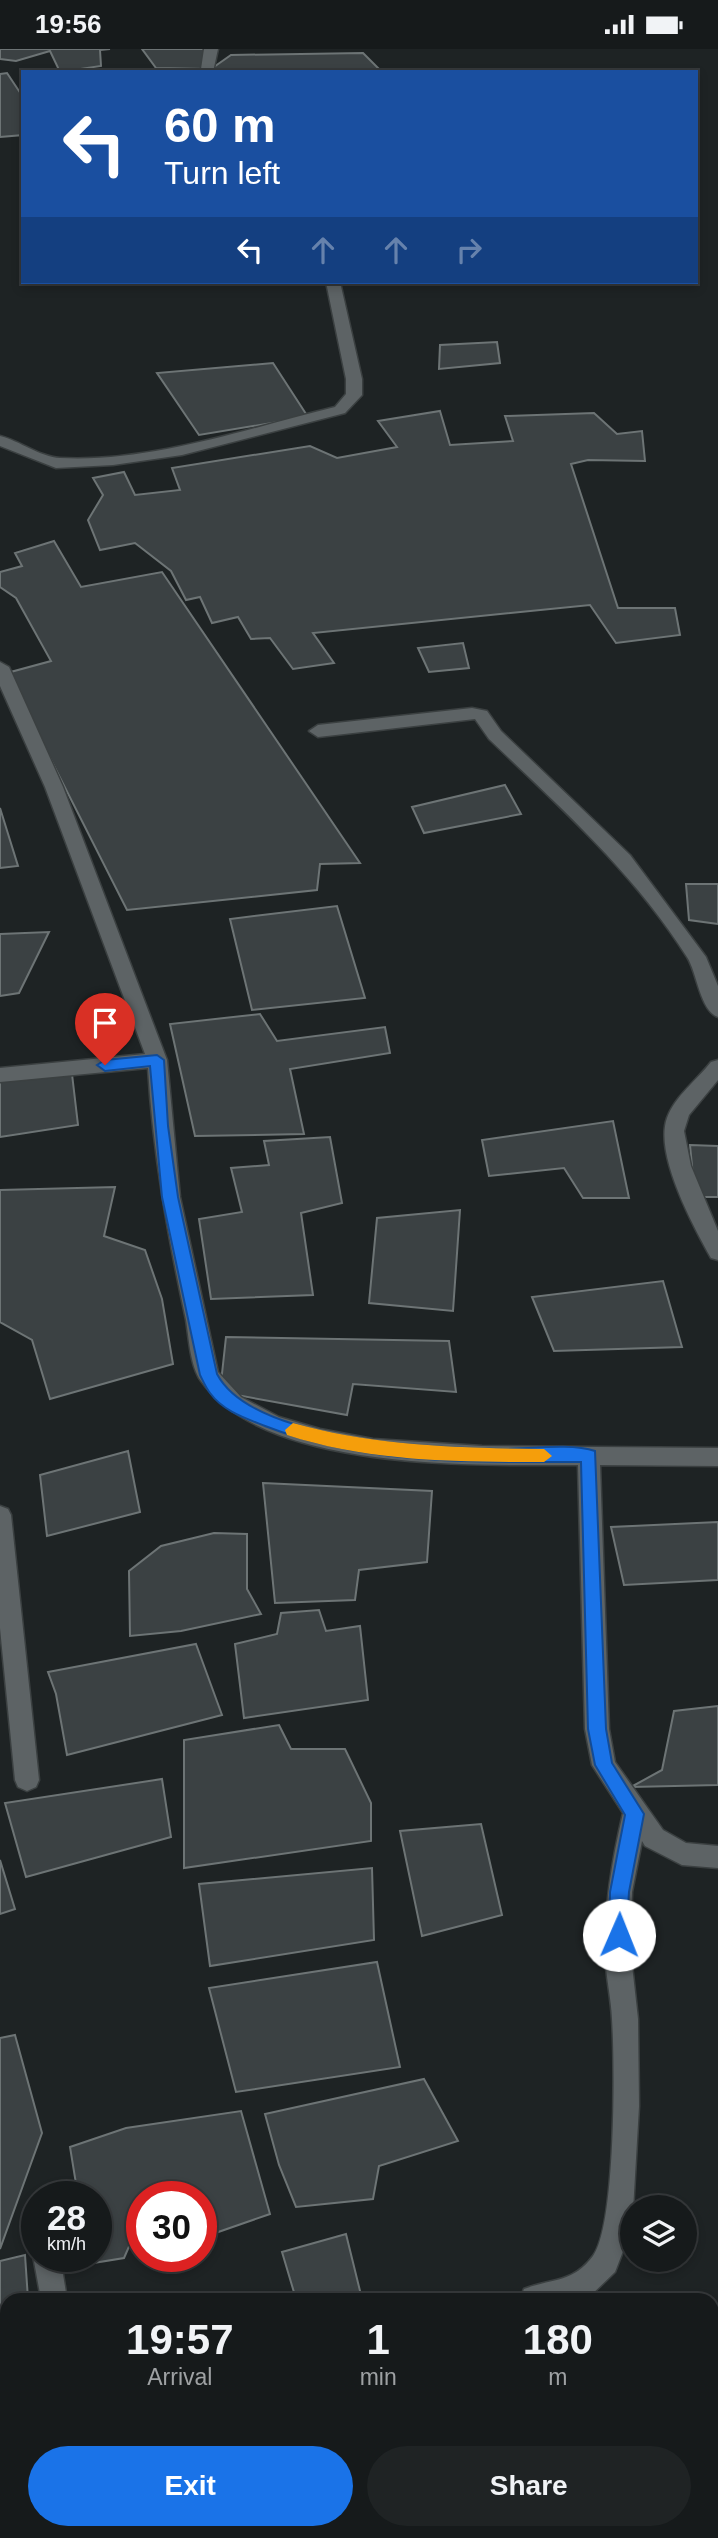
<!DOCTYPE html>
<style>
body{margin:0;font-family:Arial,sans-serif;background:#1f2324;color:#f1f3f6;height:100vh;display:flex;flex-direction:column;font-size:26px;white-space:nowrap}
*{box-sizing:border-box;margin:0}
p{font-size:23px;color:#9ea1a3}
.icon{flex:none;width:38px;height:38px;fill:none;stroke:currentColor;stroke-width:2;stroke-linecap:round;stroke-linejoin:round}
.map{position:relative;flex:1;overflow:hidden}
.details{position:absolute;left:0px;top:2244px;width:719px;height:247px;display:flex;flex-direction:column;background:#161a1b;border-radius:21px 21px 0 0;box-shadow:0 4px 10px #0003,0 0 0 2px #35383a}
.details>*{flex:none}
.top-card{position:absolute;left:21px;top:21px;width:677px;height:214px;border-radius:0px;box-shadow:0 4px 10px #0003,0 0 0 2px #35383a;background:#1a4fa0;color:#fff;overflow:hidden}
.tools{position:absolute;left:620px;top:2146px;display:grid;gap:14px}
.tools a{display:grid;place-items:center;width:77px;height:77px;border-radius:50%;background:#161a1b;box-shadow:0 4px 10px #0003,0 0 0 2px #35383a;font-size:35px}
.speed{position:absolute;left:21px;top:2132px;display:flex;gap:14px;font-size:35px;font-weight:700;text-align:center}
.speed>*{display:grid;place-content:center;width:91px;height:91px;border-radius:50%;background:#161a1b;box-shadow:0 4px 10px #0003,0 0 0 2px #35383a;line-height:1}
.speed small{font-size:18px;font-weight:400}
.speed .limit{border:10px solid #d22;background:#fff;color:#111}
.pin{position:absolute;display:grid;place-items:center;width:60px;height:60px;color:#fff;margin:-72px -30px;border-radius:50% 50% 50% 0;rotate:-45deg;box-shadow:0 0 7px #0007}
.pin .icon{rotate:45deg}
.me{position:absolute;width:77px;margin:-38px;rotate:1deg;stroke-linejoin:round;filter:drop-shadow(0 0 5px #0008)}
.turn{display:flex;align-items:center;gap:24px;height:147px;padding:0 28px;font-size:32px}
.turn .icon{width:91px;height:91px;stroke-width:2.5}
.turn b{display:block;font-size:49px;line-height:60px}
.lanes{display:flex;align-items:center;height:66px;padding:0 28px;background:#0003;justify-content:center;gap:35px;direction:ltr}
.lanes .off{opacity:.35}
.eta{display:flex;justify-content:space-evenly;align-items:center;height:119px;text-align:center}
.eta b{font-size:42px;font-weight:800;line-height:49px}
.button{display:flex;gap:14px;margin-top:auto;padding:14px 28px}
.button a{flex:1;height:80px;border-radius:42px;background:#1a73e8;color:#fff;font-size:28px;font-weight:800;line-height:80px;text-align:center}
.button a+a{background:#1f2324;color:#f1f3f6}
.status{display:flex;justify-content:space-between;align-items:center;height:49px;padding:0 35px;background:#161a1b;direction:ltr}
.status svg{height:19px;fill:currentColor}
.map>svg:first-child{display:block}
</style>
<div class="status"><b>19:56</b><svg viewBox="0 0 49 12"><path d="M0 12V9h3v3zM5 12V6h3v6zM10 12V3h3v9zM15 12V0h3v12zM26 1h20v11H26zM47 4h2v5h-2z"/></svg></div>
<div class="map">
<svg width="718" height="2489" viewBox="0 0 718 2489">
<rect width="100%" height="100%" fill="#1e2324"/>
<!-- building -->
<path fill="#3b4143" stroke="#6d7475" stroke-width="2" d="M 0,0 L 110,0 L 100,1 L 101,17 L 60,23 L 50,2 L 16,12 L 0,10 Z
M 142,0 L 205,0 L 207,20 L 156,19 Z
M 363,4 L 382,23 L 211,20 L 231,6 Z
M 7,24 L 23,48 L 23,86 L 0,88 L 0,25 Z
M 497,293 L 500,314 L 439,320 L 440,296 Z
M 273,314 L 308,368 L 199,386 L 157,324 Z
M 440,362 L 450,396 L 513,392 L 505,367 L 594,364 L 617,385 L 642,382 L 645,412 L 588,411 L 571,415 L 618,559 L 675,559 L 680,586 L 616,594 L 590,556 L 313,584 L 334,614 L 293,620 L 270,589 L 251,590 L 238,568 L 212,574 L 200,548 L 186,551 L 171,522 L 135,494 L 100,501 L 88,471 L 103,446 L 93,429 L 124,423 L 135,446 L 180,441 L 172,419 L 310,397 L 337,409 L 397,398 L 378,372 Z
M 54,492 L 81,538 L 162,523 L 360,814 L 320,815 L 317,841 L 127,861 L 7,624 L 51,612 L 16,549 L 0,538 L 0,523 L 22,517 L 15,504 Z
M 463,594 L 469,619 L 429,623 L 418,599 Z
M 505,736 L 521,765 L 424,784 L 412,758 Z
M 0,759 L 18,817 L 0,819 Z
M 686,835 L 718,835 L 718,875 L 689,871 Z
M 337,857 L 365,949 L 252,961 L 230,870 Z
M 49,883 L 19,944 L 0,947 L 0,885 Z
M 260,965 L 277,992 L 385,978 L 390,1004 L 290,1020 L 304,1085 L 195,1087 L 170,975 Z
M 72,1025 L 78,1076 L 0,1088 L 0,1031 Z
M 613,1072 L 629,1149 L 583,1149 L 564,1119 L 489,1127 L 482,1091 Z
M 330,1088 L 342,1154 L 301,1164 L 313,1246 L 211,1250 L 199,1170 L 242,1163 L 231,1119 L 269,1116 L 264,1092 Z
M 690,1096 L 718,1097 L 718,1148 L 695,1148 Z
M 115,1138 L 104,1187 L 145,1201 L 162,1250 L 173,1315 L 50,1350 L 32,1291 L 0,1273 L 0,1141 Z
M 460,1161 L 453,1262 L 369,1254 L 377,1169 Z
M 663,1232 L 682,1298 L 554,1302 L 532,1248 Z
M 226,1288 L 449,1292 L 456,1343 L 353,1335 L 347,1366 L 220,1343 Z
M 128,1402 L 140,1463 L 47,1487 L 40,1426 Z
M 263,1434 L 432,1442 L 427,1513 L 359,1521 L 355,1551 L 275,1554 Z
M 718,1473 L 718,1531 L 624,1536 L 611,1478 Z
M 214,1484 L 247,1485 L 247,1540 L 261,1565 L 181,1582 L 130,1587 L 129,1522 L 161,1497 Z
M 319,1561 L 326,1582 L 360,1577 L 368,1651 L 244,1669 L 235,1595 L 277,1585 L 281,1564 Z
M 196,1595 L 222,1666 L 67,1706 L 56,1645 L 48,1623 Z
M 718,1657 L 718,1736 L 631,1738 L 662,1721 L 674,1662 Z
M 279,1676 L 291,1700 L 345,1700 L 371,1754 L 371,1792 L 184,1819 L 184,1691 Z
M 162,1730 L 171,1788 L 26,1828 L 5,1754 Z
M 481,1775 L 502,1866 L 422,1887 L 400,1782 Z
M 0,1811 L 15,1860 L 0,1865 Z
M 372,1819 L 374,1891 L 210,1917 L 199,1835 Z
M 377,1913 L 400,2018 L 236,2043 L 209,1939 Z
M 15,1986 L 42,2084 L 0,2200 L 0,1989 Z
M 424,2030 L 458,2092 L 379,2117 L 373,2150 L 296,2158 L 279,2116 L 265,2065 Z
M 241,2062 L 270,2165 L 201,2189 L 201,2147 L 142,2147 L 142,2174 L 138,2177 L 124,2209 L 87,2215 L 86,2207 L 96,2207 L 96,2147 L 78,2147 L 70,2098 L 126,2079 Z
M 346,2185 L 362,2250 L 296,2250 L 282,2203 Z
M 25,2206 L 28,2250 L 7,2250 L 7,2267 L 0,2270 L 0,2212 Z
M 7,2279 L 7,2376 L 0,2378 L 0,2281 Z
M 7,2463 L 7,2483 L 17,2483 L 17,2489 L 0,2489 L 0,2464 Z
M 70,2483 L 84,2483 L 85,2489 L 56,2489 Z
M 122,2483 L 217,2483 L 218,2489 L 123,2489 Z"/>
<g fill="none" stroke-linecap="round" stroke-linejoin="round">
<!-- street casing -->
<g stroke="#3b4041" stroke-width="3">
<path id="street" d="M 204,0 L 218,0 L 213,23 L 201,20 Z
M 326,233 L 340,233 L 362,330 L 362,346 L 345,364 L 182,406 L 113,416 L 56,419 L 0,397 L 0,387 C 20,392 40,408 60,409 C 150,414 249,379 335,358 L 346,345 L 346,330 Z
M 0,613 L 9,618 L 63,738 L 167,1011 L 180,1148 L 218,1323 L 241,1348 L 279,1368 L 320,1380 L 373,1390 L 482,1397 L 718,1399 L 718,1417 L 600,1416 L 609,1680 L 615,1713 L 663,1781 L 686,1794 L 718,1797 L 718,1819 L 682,1816 L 645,1797 L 642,1792 L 632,1843 L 631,1907 L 638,1970 L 639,2057 L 632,2179 L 615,2223 L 587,2250 L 520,2250 L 524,2240 C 553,2229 573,2234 593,2207 C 616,2175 615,2014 612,1970 C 611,1949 606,1928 605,1906 C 604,1858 612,1811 623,1764 L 592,1716 L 585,1680 L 578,1416 C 476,1416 266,1423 201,1332 C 190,1317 189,1289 186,1271 C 168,1187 153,1105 148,1019 L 0,1033 L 0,1019 L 145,1005 L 45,738 L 0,637 Z
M 472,659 L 487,662 L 501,682 L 630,806 L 706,908 L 718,937 L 718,968 C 700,962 697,923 687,908 C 634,824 560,758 489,690 L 475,670 L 318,688 L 309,682 L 318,676 Z
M 718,1011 L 718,1031 L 689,1066 L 684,1082 L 691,1117 L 718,1182 L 718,1211 L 711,1209 C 693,1177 654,1105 667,1069 C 675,1047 697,1031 711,1013 Z
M 0,1457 L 8,1460 L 11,1466 L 39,1731 L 36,1738 L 27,1742 L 18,1738 L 15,1731 L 0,1579 Z
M 37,2199 L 37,2207 L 60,2207 L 67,2250 L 41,2250 L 33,2207 Z
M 7,2369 L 7,2397 L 0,2399 L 0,2371 Z
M 86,2483 L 114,2483 L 115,2489 L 87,2489 Z"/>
</g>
<!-- street -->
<use href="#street" fill="#5d6365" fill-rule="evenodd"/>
</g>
<!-- route -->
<path fill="#1a73e8" stroke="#114b97" stroke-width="2" d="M 157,1006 L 164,1011 L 168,1077 L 178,1148 L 217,1325 C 253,1393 434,1399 504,1400 C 529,1400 571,1394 595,1402 L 606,1680 L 612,1714 L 644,1765 L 629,1843 L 626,1892 L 619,1894 L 612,1892 L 609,1886 L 610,1843 L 625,1766 L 595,1716 L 588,1680 L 581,1413 C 474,1413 365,1416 265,1377 C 245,1369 223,1362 210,1344 C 206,1339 203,1332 200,1326 L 162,1148 L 150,1017 L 105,1022 L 97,1016 L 105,1011 Z"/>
<!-- slow -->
<path fill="#f59e0b" d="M 293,1374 C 375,1397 459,1399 544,1400 L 552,1407 L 544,1413 C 458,1413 370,1413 287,1386 L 285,1381 Z"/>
</svg>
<div class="tools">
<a><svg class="icon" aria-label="layers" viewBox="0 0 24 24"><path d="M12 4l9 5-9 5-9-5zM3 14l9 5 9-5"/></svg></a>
</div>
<div class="speed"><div>28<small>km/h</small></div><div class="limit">30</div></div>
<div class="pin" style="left:105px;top:1016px;background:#d93025"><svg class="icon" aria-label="arrive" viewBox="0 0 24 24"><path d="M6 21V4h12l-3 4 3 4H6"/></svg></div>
<svg class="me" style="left:619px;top:1886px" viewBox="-20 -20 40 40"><circle r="19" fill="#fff"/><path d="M0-13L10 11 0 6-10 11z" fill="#1a73e8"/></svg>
<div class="top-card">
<div class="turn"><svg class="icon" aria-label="left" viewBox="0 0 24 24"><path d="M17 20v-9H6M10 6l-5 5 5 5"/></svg><div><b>60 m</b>Turn left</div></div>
<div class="lanes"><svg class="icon" aria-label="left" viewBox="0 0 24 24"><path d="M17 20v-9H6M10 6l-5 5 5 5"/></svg><svg class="icon off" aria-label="ahead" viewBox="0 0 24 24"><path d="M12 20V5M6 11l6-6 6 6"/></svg><svg class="icon off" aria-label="ahead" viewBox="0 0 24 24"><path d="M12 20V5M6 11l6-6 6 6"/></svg><svg class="icon off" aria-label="right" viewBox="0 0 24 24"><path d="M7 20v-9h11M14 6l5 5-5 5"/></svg></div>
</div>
<section class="details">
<div class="eta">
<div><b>19:57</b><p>Arrival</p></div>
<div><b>1</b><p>min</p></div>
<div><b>180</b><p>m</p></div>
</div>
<div class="button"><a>Exit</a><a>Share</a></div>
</section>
</div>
